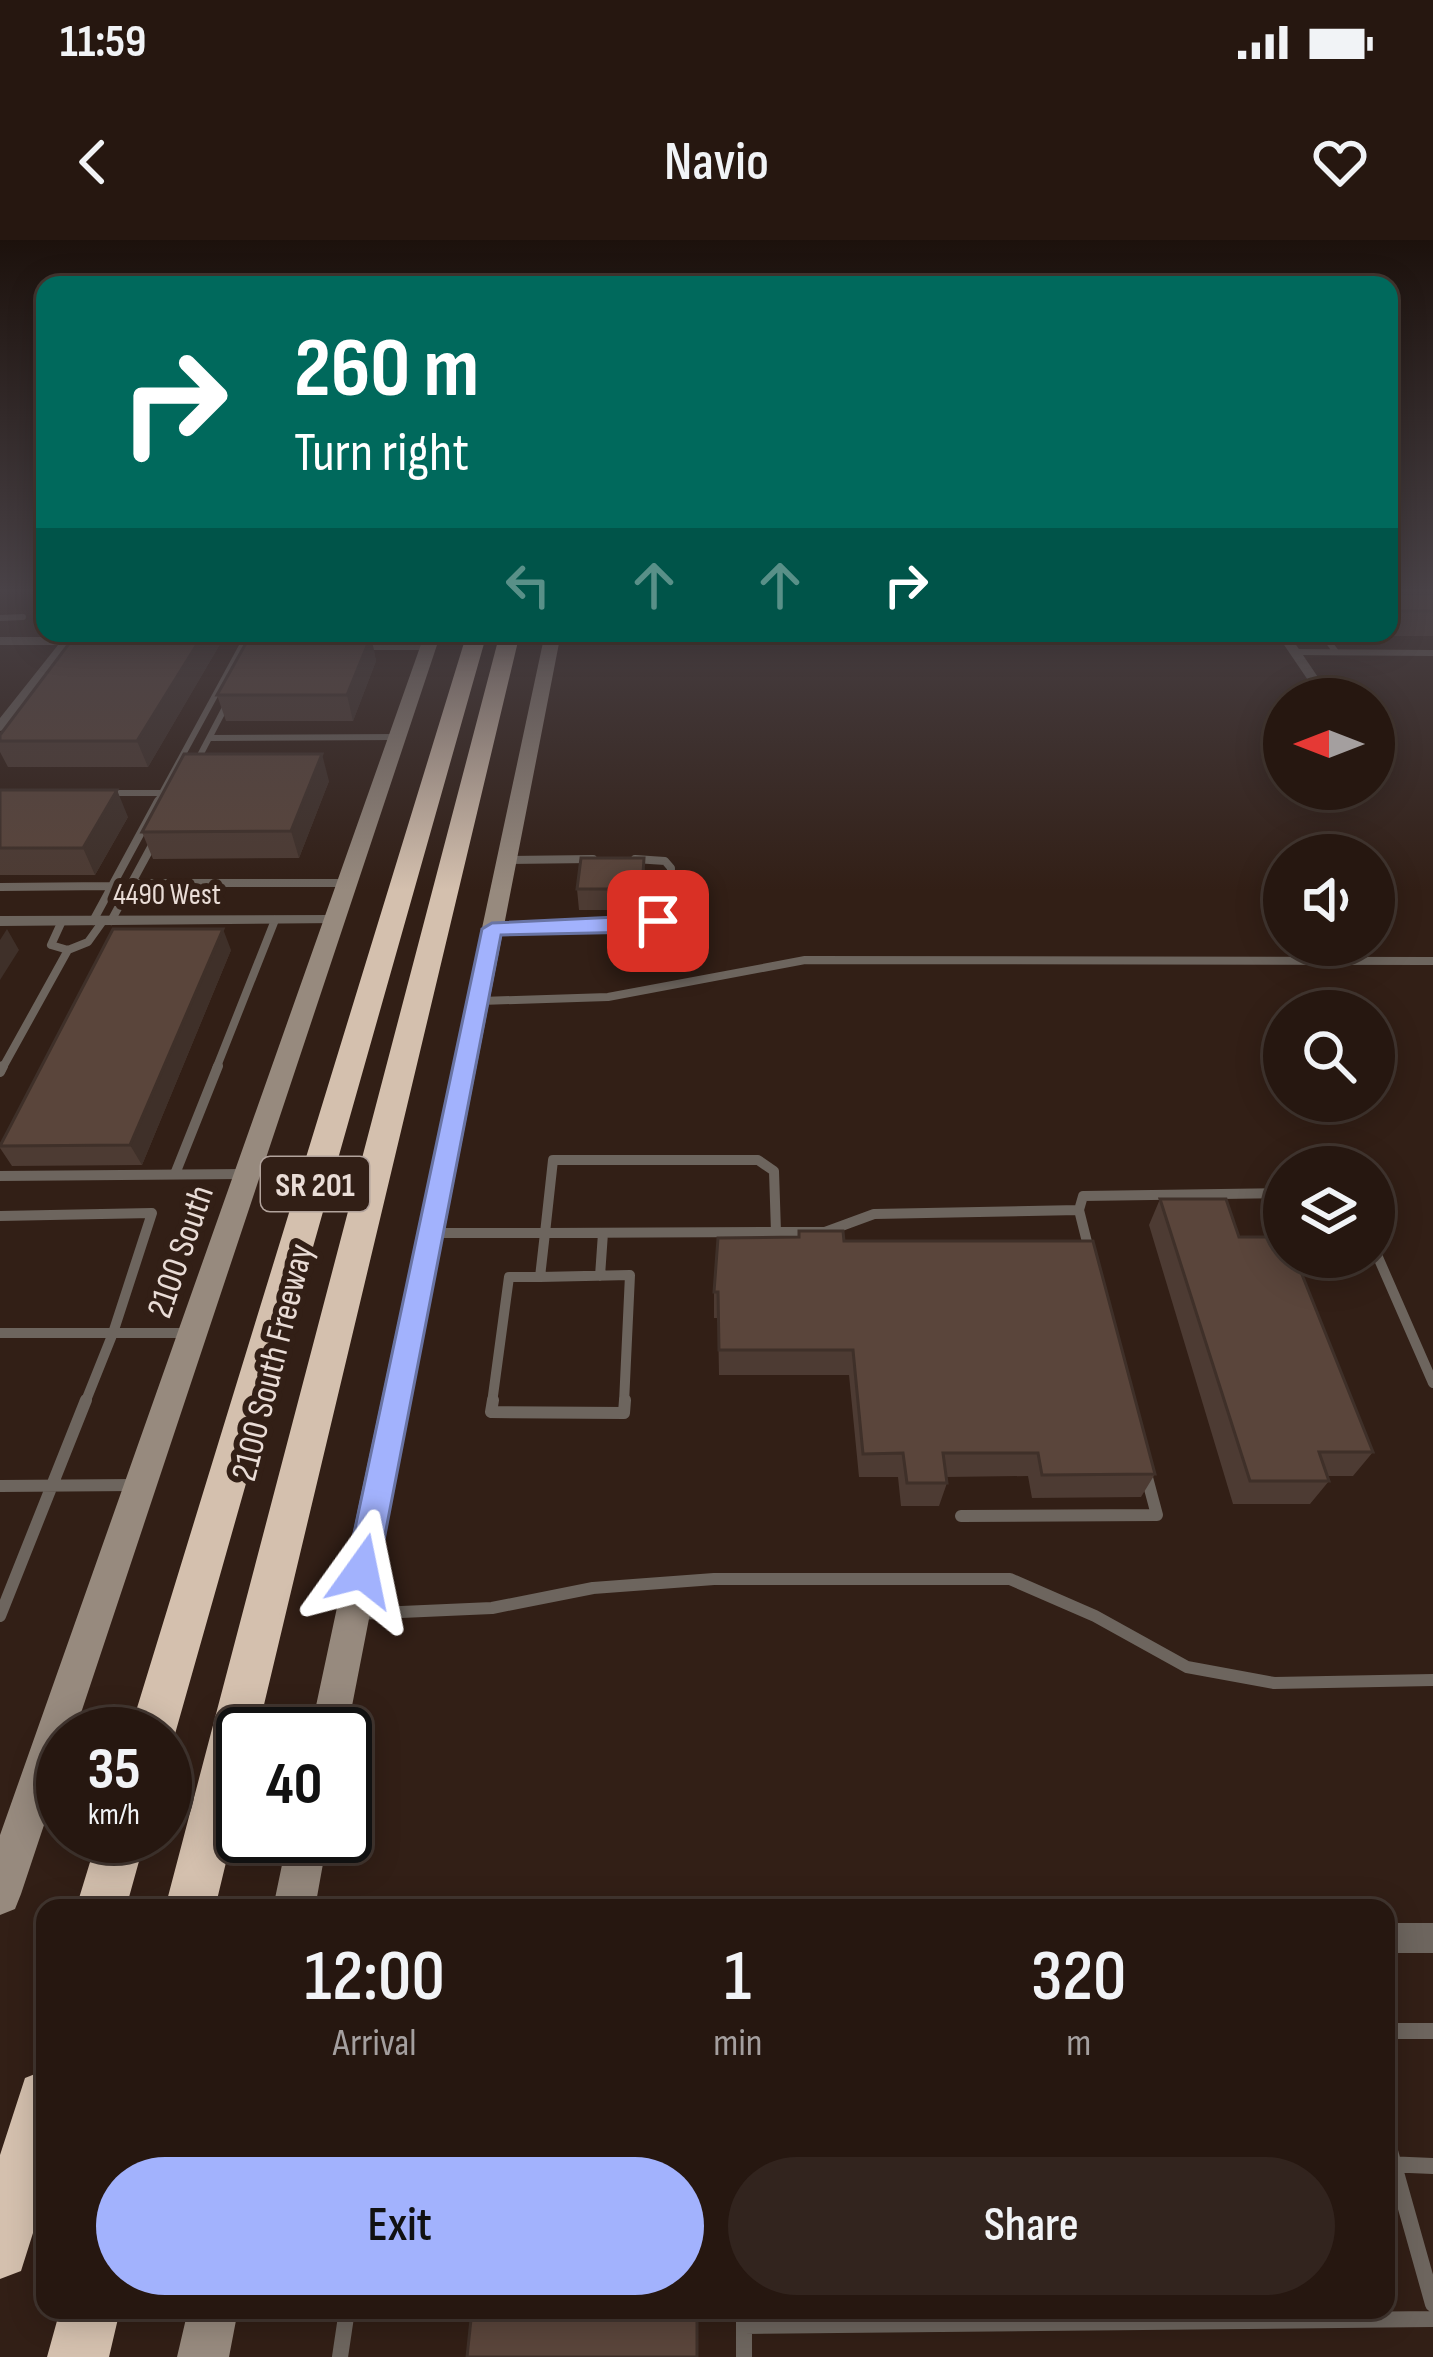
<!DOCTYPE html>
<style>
body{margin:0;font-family:"Sofia Sans Condensed",sans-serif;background:#32241e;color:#f1f3f6;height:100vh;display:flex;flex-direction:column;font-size:45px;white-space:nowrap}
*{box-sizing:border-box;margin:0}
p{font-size:39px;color:#a49f9f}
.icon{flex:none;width:66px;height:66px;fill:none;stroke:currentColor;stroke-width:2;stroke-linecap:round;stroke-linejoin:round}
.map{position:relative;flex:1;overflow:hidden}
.panel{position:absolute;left:36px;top:1659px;width:1359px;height:420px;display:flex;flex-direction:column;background:#261710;border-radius:24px;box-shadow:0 6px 30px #0003,0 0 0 3px #423630}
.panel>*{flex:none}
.banner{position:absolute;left:36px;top:36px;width:1362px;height:366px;border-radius:24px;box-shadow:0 6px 30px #0003,0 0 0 3px #423630;background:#00695c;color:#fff;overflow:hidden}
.needle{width:78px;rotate:270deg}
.buttons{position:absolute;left:1263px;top:438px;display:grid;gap:24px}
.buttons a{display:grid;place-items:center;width:132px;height:132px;border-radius:50%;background:#261710;box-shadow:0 6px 30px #0003,0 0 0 3px #423630;font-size:60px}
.speed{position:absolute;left:36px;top:1467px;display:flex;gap:24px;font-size:60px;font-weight:700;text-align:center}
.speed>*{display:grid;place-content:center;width:156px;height:156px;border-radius:50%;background:#261710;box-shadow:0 6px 30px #0003,0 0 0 3px #423630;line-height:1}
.speed small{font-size:30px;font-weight:400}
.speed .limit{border:6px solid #111;border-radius:18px;background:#fff;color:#111}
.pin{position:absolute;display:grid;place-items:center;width:102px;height:102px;color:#fff;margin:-51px;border-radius:24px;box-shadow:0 6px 18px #0006}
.me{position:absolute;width:132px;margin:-66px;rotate:12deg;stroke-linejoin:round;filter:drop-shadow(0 0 9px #0008)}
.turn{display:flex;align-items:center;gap:42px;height:252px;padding:0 60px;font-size:54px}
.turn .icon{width:156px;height:156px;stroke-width:2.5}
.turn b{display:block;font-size:84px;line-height:102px}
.lanes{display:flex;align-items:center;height:114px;padding:0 60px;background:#0003;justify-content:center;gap:60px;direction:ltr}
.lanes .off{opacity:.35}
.eta{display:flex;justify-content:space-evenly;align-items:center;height:204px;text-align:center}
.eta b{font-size:72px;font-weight:600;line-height:84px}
.cta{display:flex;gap:24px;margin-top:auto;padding:24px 60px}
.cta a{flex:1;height:138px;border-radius:72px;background:#a2b2fd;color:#111;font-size:48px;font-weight:600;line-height:138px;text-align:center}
.cta a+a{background:#32241e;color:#f1f3f6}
.status{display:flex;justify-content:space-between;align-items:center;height:84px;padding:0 60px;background:#261710;direction:ltr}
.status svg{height:33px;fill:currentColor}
header{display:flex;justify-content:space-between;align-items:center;height:156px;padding:0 60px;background:#261710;font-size:54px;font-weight:600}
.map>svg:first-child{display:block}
</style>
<div class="status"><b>11:59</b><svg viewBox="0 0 49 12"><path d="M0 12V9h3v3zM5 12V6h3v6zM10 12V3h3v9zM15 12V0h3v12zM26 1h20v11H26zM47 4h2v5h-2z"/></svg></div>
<header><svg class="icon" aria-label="back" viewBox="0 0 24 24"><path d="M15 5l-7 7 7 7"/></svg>Navio<svg class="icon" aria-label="heart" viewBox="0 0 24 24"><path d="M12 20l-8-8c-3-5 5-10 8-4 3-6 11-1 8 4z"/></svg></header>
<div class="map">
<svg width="1433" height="2117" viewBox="0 0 1433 2117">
<rect width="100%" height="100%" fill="#321f16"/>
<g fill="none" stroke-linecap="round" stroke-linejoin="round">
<!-- lane-far4 -->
<path stroke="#6d655e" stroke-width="6" d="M 0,378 L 23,377
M 1322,393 L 1336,412
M 362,407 L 429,407
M 1295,412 L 1433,413
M 210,498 L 398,497
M 196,523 L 229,460
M 106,553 L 162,553
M 156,564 L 249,393"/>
<!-- lane-far3 -->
<path stroke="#6d655e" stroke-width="8" d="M 506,620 L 593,619
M 132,643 L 347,643
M 0,647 L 111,646
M 62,681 L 51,705 L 68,710 L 88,702 L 103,681
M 93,681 L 158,561
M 111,681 L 156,598
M 493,689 L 641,686 L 670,671 L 671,628 L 665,621 L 635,619
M 481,761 L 608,757 L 805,720 L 1433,721
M 2,829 L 68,710
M 216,829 L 275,680"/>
<!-- lane-far2 -->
<path stroke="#6d655e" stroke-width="10" d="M 0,832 L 3,826
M 553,920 L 758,920 L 774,931 L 776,992 L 545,993 Z
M 175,934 L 218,826
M 0,936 L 244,934
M 1079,970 L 1083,956 L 1284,953
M 0,976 L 152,973 L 113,1093 L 0,1093
M 776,992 L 825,992 L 874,974 L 1079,970 L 1090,1014
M 434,993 L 545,993
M 1374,1008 L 1433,1143
M 600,1036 L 603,993
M 540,1037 L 545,993
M 540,1037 L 630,1035 L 624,1163
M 85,1163 L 113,1093 L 189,1093
M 492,1163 L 509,1037 L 540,1037"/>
<!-- lane-far1 -->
<path stroke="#6d655e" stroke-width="12" d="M 493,1160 L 491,1172 L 624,1173 L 625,1160
M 0,1246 L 135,1245
M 961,1276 L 1157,1275 L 1145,1230
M 356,1374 L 492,1368 L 593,1348 L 714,1339 L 1010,1339 L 1095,1376 L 1187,1427 L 1274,1443 L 1433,1440
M 0,1376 L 86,1160"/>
<!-- lane -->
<path stroke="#6d655e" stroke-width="16" d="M 1386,1791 L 1433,1791
M 1386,1897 L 1433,2064
M 1386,1924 L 1433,1926
M 744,2070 L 744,2117
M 744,2086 L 1433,2079
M 340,2117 L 347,2070"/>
<!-- street -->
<path fill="#6d655e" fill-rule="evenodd" d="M 67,393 L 79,393 L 5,490 L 0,491 L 0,478 L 58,405 L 0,405 L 0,397 L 63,397 Z
M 1276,393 L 1288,393 L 1326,449 L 1324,452 L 1316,452 Z
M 333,675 L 339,677 L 339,683 L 0,686 L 0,676 Z
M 1386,1683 L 1433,1683 L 1433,1713 L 1386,1713 Z"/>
<!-- secondary -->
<path fill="#978a7e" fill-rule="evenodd" d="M 425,393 L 441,393 L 74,1494 L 63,1494 L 63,1528 L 21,1654 L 15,1669 L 0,1675 L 0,1595 Z
M 545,393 L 561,393 L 345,1502 L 345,1494 L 310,1494 Z
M 288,1596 L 328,1596 L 315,1668 L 273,1668 Z
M 188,2070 L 238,2070 L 229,2117 L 177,2117 Z"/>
<!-- highway -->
<path fill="#d4c0ae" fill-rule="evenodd" d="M 467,393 L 487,393 L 175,1494 L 165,1512 L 165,1494 L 129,1494 Z
M 500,393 L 520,393 L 257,1494 L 243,1494 L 243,1552 L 215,1668 L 165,1668 Z
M 98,1596 L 146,1596 L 126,1668 L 76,1668 Z
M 45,1830 L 45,1955 L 21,2031 L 0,2039 L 0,1915 L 25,1838 Z
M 60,2070 L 120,2070 L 109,2117 L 47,2117 Z"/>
</g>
<!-- wall -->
<path fill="#4d3b33" d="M 1389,354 L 1433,354 L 1433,396 L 1347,396 L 1345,393 L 1389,393 Z
M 77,393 L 221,393 L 223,399 L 148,527 L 8,527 L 0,512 L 0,495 Z
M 371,396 L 376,421 L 353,481 L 226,481 L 217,455 Z
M 329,541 L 299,618 L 153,619 L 142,592 Z
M 0,550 L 128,577 L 95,635 L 0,635 Z
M 644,618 L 643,670 L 579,670 L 577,649 Z
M 231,710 L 142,925 L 12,926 L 0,908 L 0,903 Z
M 1160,959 L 1239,997 L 1373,1212 L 1353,1236 L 1327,1236 L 1329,1241 L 1310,1264 L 1233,1264 L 1149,985 Z
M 844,1001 L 1155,1234 L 1141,1257 L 1032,1258 L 1028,1236 L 946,1237 L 947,1243 L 939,1266 L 901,1266 L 898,1237 L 859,1237 L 849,1135 L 719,1135 L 718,1078 L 714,1078 L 714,1052 Z"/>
<!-- shaded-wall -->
<path fill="#3f3029" d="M 204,393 L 221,393 L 223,399 L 148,527 L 137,501 Z
M 371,396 L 376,421 L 353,481 L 347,455 Z
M 322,514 L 329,541 L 299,618 L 291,591 Z
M 117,550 L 128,577 L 95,635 L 83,608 Z
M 644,618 L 645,638 L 643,670 L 642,649 Z
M 7,689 L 19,710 L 0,740 L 0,700 Z
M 223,689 L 231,710 L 142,925 L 130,905 Z"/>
<!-- building -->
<path fill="#5a453b" stroke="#3f3029" stroke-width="3" d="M 1389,354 L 1433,354 L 1433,371 L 1389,371 Z
M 77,393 L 204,393 L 137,501 L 0,501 L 0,495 Z
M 250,396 L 371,396 L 347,455 L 217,455 Z
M 184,514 L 322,514 L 291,591 L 142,592 Z
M 0,550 L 117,550 L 83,608 L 0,608 Z
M 581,618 L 644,618 L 642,649 L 577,649 Z
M 113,689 L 223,689 L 130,905 L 0,906 Z
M 1160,959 L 1226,959 L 1239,997 L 1284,997 L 1284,1017 L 1295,1017 L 1373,1212 L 1319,1212 L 1329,1241 L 1250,1241 Z
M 799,991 L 843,991 L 844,1001 L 1093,1001 L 1155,1234 L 1042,1235 L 1038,1213 L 943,1213 L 947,1243 L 907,1243 L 903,1213 L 863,1214 L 853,1110 L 719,1110 L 718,1052 L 714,1052 L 718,998 L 799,997 Z
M 472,2070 L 697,2070 L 697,2117 L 467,2117 Z"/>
<!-- sky -->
<linearGradient id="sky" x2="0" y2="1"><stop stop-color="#1c110c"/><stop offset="0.54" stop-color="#494247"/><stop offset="1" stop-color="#494247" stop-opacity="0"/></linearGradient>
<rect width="1433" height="650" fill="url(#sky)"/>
<!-- route -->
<path fill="#a2b2fd" stroke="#6974a4" stroke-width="3" d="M 658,675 L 666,677 L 666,685 L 641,692 L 501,695 L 378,1331 L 373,1342 L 362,1346 L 350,1342 L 346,1331 L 482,689 L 492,683 Z"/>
<g text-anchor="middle" stroke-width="12" stroke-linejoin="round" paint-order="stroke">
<!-- far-street labels -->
<g font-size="30" fill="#e9dcd6" stroke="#321f16">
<text x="167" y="664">4490 West</text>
</g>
<!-- shield labels -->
<rect fill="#321f16" stroke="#b2a39c" stroke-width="3" x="261" y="917" width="108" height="54" rx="9"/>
<g font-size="33" font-weight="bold" fill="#e9dcd6">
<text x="315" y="956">SR 201</text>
</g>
<!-- street labels -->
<g font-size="36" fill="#e9dcd6" stroke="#321f16">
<text transform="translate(179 1011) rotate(-71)" y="13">2100 South</text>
<text transform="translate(271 1122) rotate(-76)" y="13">2100 South Freeway</text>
</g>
</g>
</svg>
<div class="buttons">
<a><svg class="needle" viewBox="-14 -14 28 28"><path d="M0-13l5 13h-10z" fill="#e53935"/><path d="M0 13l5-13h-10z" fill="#a49f9f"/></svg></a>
<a><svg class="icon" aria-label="sound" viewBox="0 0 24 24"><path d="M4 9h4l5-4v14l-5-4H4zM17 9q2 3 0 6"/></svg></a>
<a><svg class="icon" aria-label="search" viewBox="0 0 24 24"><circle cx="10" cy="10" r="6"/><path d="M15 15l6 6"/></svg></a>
<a><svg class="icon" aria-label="layers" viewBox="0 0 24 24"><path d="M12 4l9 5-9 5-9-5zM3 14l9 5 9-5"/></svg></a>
</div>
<div class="speed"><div>35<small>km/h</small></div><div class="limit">40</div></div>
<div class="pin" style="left:658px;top:681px;background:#d93025"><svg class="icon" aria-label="arrive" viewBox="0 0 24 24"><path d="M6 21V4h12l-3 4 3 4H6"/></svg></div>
<svg class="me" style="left:362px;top:1331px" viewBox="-20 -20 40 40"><path d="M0-17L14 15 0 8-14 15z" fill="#a2b2fd" stroke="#fff" stroke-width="4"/></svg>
<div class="banner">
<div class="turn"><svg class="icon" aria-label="right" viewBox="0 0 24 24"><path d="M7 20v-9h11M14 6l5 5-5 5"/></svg><div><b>260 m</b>Turn right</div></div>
<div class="lanes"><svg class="icon off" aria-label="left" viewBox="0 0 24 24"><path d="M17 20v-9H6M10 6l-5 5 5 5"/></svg><svg class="icon off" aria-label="ahead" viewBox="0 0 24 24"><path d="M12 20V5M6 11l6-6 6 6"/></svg><svg class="icon off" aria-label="ahead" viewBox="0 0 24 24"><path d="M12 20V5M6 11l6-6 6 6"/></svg><svg class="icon" aria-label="right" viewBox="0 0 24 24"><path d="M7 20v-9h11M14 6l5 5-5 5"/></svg></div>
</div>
<section class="panel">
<div class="eta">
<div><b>12:00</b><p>Arrival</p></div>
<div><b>1</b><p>min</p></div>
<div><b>320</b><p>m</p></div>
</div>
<div class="cta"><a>Exit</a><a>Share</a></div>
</section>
</div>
